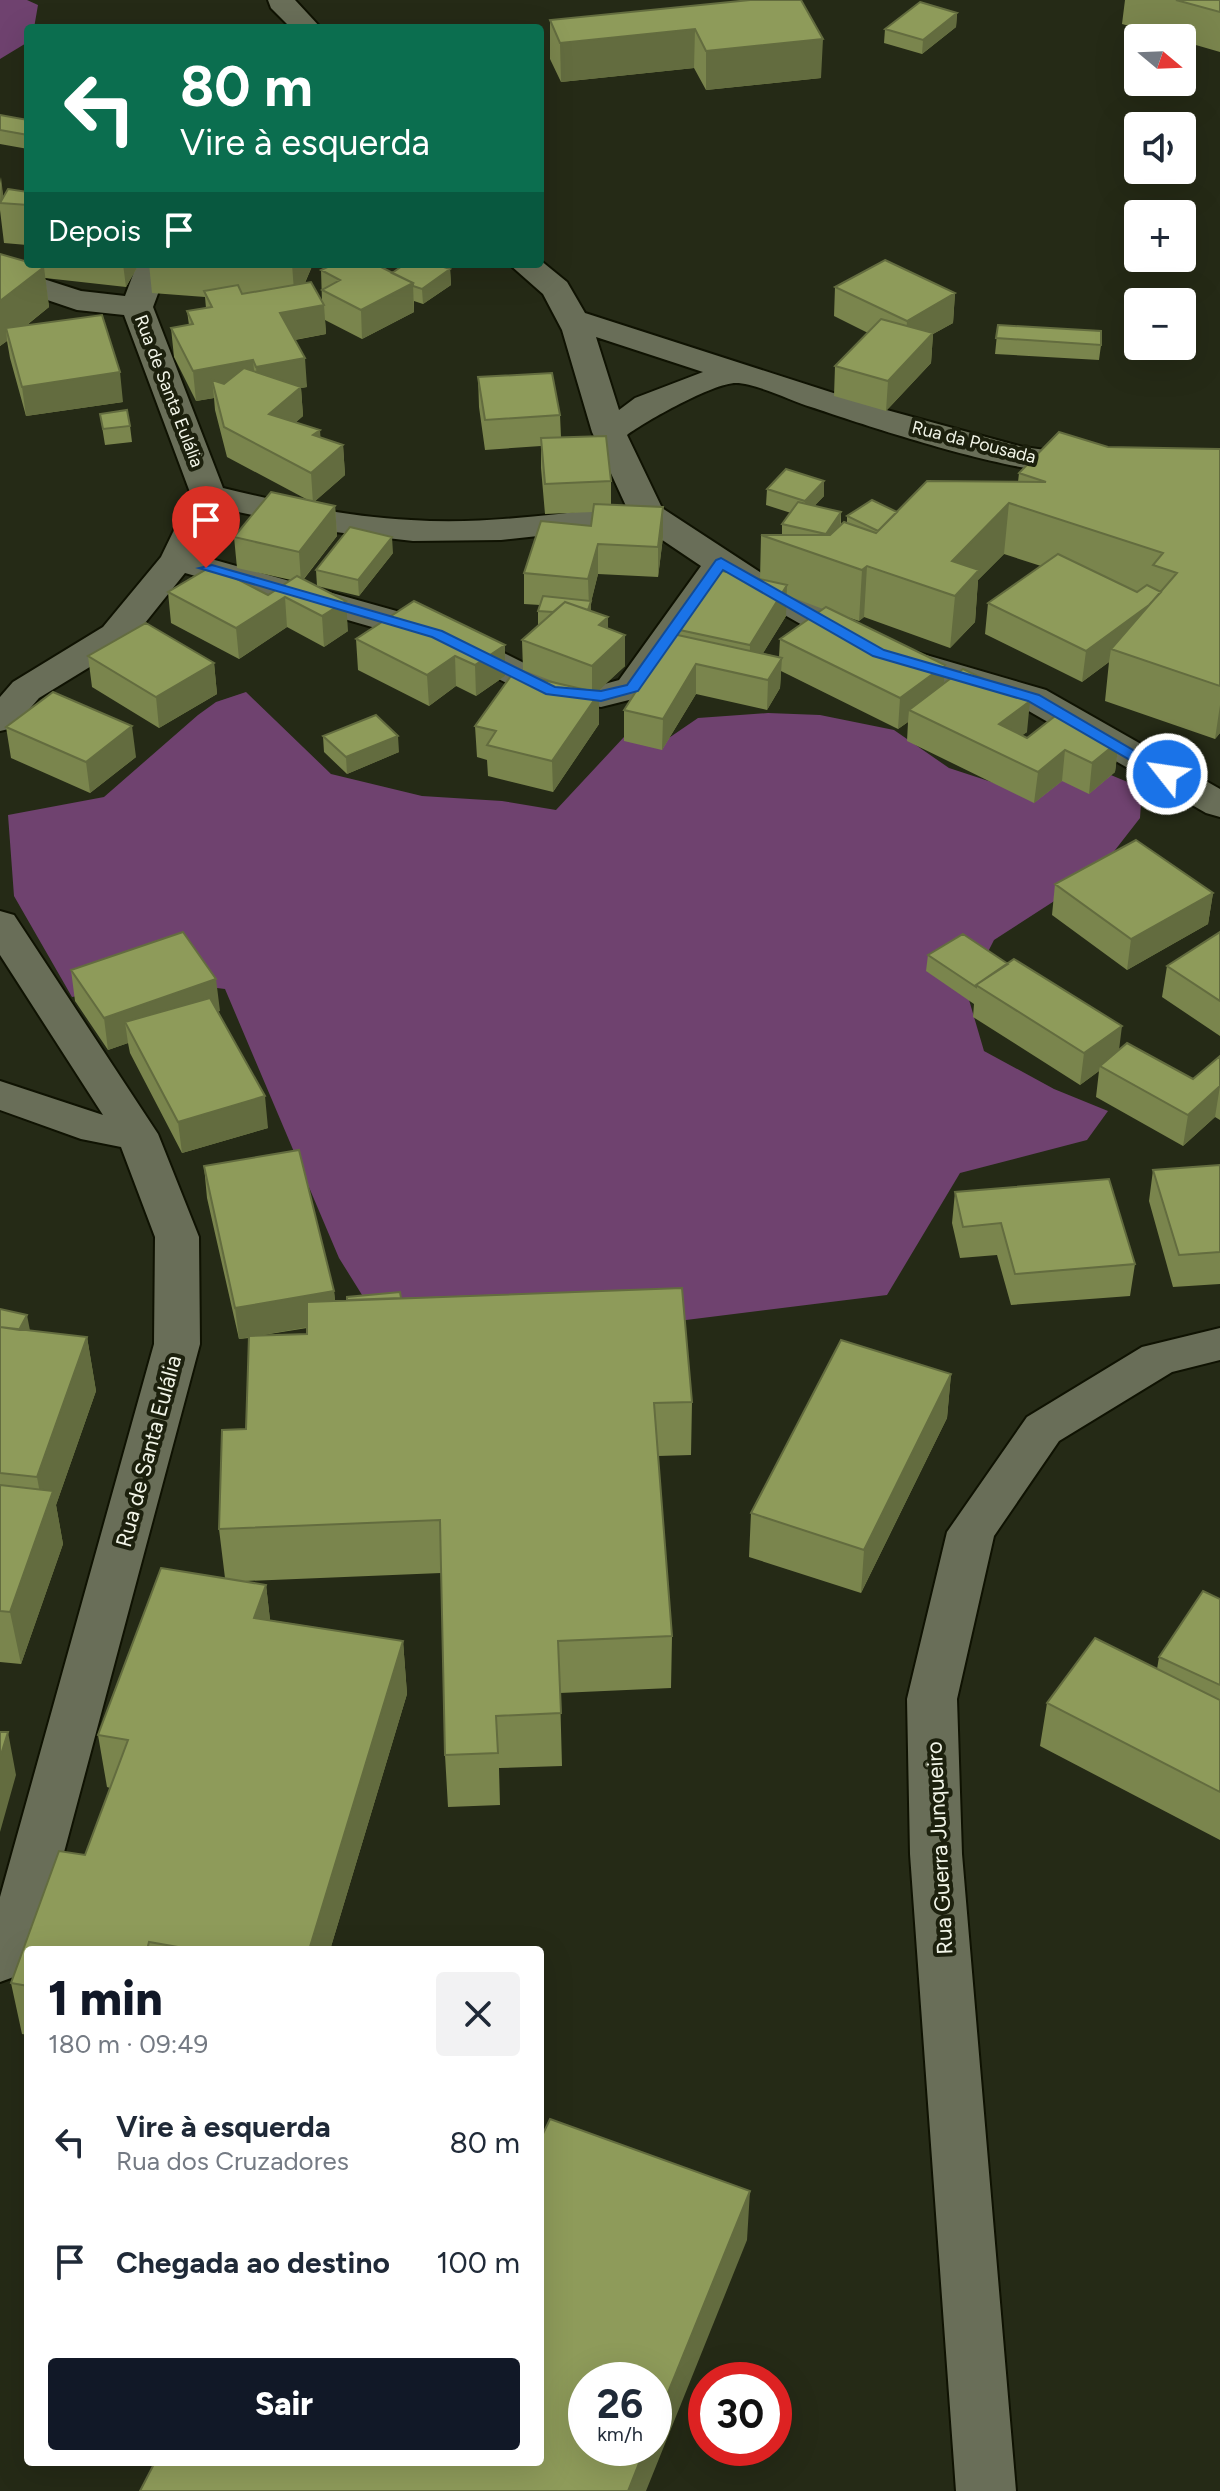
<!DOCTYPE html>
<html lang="pt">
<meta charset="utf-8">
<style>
body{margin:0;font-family:Figtree,sans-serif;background:#f2f2f3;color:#1f2937;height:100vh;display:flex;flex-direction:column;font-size:30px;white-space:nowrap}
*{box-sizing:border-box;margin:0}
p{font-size:26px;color:#747a83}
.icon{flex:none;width:44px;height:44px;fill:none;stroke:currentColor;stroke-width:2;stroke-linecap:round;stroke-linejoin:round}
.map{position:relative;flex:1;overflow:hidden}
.details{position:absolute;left:24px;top:1946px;width:520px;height:520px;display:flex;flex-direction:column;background:#fff;border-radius:8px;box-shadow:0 8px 32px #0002}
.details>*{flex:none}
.banner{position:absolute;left:24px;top:24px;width:520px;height:244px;border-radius:8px;box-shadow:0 8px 32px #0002;background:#0b6e4f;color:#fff;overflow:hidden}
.needle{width:52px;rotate:109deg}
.tools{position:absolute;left:1124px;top:24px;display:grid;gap:16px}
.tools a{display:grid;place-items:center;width:72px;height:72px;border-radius:8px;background:#fff;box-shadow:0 8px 32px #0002;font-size:40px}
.speed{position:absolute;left:568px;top:2362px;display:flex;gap:16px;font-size:40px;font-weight:700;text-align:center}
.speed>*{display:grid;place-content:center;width:104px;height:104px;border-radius:50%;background:#fff;box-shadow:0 8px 32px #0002;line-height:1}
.speed small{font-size:20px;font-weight:400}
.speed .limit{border:12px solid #d22;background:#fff;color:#111}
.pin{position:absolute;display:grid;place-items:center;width:68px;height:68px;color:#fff;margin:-82px -34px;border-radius:50% 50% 50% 0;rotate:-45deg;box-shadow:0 0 8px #0007}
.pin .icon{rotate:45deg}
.me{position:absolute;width:88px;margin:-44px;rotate:300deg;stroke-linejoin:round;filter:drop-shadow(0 0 6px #0008)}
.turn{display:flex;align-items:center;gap:28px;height:168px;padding:0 24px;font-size:36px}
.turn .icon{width:104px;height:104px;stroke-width:2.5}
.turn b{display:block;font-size:56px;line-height:68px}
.then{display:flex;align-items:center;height:76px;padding:0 24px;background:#0003;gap:16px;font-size:30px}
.round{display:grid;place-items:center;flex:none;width:84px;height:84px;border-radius:8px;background:#f2f2f3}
.headline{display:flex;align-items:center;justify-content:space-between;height:136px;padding:0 24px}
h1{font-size:48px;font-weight:800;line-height:60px;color:#111827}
.action{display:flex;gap:16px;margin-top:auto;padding:16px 24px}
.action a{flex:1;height:92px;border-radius:8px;background:#111827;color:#fff;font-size:32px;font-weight:800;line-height:92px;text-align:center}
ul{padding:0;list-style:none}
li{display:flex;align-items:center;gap:24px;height:120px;padding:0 24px}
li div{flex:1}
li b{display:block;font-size:30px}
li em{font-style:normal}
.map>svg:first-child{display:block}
</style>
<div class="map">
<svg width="1220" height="2491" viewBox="0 0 1220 2491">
<rect width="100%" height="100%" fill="#252a16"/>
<!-- forest -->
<path fill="#6f426f" d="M 0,0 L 27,0 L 38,5 L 34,28 L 28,28 L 28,42 L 0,59 Z
M 246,692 L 331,774 L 422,796 L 502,801 L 556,810 L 624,737 L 660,744 L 698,718 L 768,713 L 820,715 L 894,730 L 949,768 L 1013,789 L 1106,773 L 1142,788 L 1140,818 L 1112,854 L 1076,887 L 994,940 L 967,993 L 984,1051 L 1054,1089 L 1108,1111 L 1087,1140 L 960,1173 L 887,1295 L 574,1334 L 382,1327 L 339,1258 L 225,989 L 161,981 L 72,997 L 14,896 L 8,815 L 104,797 L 198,715 L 216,702 Z"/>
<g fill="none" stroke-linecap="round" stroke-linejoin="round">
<!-- minor casing -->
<g stroke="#0f1202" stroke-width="4">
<path id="minor" d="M 268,0 L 295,0 L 321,28 L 291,28 L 271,8 Z
M 540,260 L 567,282 L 585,313 L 883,409 L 1023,447 L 1106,458 L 1111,465 L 1106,472 C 1047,487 874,428 811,407 C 792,401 755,383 736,383 C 713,383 646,421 627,435 L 662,508 L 769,578 L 892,645 L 1046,690 L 1220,789 L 1220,817 L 1206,813 L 1020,706 L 866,661 L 726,582 L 645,696 L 601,707 L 539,699 L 424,642 L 185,573 L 129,643 L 39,698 L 13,728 L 0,731 L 0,697 L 13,682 L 103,627 L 161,557 L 191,495 L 124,315 L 77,310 L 0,284 L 0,265 L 81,291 L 125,296 L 137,264 L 169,264 L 153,307 L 223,488 C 285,503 347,517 411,520 C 483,525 555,514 626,506 L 592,432 L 562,330 L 543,294 L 509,264 L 540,264 ZM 596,337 L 703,372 L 635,398 L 619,410 ZM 219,508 L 335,532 L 413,541 L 501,540 L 640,525 L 701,566 L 619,680 L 601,685 L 560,681 L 450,626 L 197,555 Z
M 0,911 L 14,915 L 158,1134 L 199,1237 L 200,1344 L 44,1927 L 33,1950 L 28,1950 L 28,1958 L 19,1975 L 0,1982 L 0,1897 L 154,1344 L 155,1237 L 121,1147 L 81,1139 L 0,1110 L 0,1081 L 103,1115 L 0,955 Z"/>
</g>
<!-- tertiary casing -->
<g stroke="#0f1202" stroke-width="4">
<path id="tertiary" d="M 1220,1328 L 1220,1360 L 1172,1372 L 1059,1441 L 994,1536 L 957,1699 L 962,1854 L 1016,2491 L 956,2491 L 910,1854 L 907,1699 L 947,1532 L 1027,1417 L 1142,1347 Z"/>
</g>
<!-- minor -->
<use href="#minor" fill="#696e58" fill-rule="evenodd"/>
<!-- tertiary -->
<use href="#tertiary" fill="#696e58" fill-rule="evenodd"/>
</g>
<!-- wall -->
<path fill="#7a854d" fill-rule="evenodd" d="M 750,0 L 821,78 L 706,90 L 694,68 L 561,82 L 550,59 L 550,20 Z
M 1125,0 L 1220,0 L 1220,52 L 1182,41 L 1182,38 L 1171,38 L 1122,24 Z
M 957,13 L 956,27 L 922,54 L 884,43 L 885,29 Z
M 0,115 L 28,120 L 28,149 L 0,144 Z
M 0,177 L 3,196 L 28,192 L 28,256 L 27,245 L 4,243 L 0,210 Z
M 0,254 L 28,264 L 139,264 L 126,287 L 45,278 L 49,307 L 27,325 L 123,402 L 26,416 L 10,358 L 7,341 L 0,346 Z
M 149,264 L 313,264 L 305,283 L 322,302 L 321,270 L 392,273 L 450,269 L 451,285 L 423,304 L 414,301 L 414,312 L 362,339 L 325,320 L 326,334 L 295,340 L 307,387 L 301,388 L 303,416 L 296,422 L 320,438 L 343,445 L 345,475 L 315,501 L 335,506 L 337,536 L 304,579 L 348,631 L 324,647 L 287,627 L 239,659 L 171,623 L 168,592 L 268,595 L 291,580 L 237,568 L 234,537 L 306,499 L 227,457 L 215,410 L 214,398 L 196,401 L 174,357 L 171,328 L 189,325 L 187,311 L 206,308 L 205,297 L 152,293 Z
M 835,287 L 955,293 L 953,323 L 933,334 L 931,363 L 886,411 L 834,396 L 835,366 L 868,333 L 834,316 Z
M 998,325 L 1101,345 L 1099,360 L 995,354 Z
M 478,377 L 560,415 L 561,437 L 611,481 L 611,504 L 663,537 L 658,577 L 598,574 L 591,602 L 591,611 L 608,629 L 625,666 L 596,692 L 599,693 L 599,724 L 553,792 L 488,776 L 487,760 L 477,757 L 475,726 L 555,682 L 523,670 L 522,640 L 538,625 L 538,611 L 540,605 L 524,604 L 524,573 L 591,526 L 593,512 L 545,514 L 541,468 L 541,446 L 485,450 L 479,407 Z
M 100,414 L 130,426 L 132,442 L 105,445 Z
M 1108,447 L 1220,449 L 1220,733 L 1215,739 L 1105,701 L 1109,662 L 1082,682 L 985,634 L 988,603 L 1041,566 L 1004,554 L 978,580 L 975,622 L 950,648 L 864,617 L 859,621 L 844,616 L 944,684 L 1027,732 L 1022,735 L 1027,738 L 1119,741 L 1115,772 L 1089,794 L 1062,781 L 1034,803 L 907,741 L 908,722 L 898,729 L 781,671 L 780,688 L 767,710 L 696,694 L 662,750 L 624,741 L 624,710 L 675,634 L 675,629 L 760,579 L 761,535 L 782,535 L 782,524 L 791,513 L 766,505 L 767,489 L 824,496 L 814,506 L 841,512 L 841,525 L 847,523 L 847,516 L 897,512 L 1018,482 L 1019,473 ZM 786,595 L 823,609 L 780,639 L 779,657 L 763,653 L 786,616 Z
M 393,553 L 359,596 L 317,586 L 316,570 Z
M 414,601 L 505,676 L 476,696 L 456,686 L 429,706 L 358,670 L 356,639 Z
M 88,656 L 214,663 L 217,694 L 159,728 L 92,687 Z
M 6,727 L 136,757 L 90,793 L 11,758 Z
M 323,736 L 399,752 L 347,774 L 324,752 Z
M 1055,884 L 1213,893 L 1208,924 L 1127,970 L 1052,915 Z
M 1220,932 L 1220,1036 L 1162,997 L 1167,966 Z
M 928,955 L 1119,1050 L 1193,1079 L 1220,1056 L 1220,1120 L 1215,1117 L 1183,1146 L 1096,1097 L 1099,1071 L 1080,1085 L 973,1017 L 974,1004 L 926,971 Z
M 71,970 L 220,1011 L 218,1011 L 268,1128 L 182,1153 L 130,1053 L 128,1043 L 108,1050 L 75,1001 Z
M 299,1150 L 334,1291 L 335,1301 L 347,1300 L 347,1297 L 400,1292 L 401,1298 L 682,1288 L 692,1402 L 691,1455 L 658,1456 L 672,1636 L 671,1688 L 560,1693 L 562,1766 L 499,1768 L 500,1805 L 448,1807 L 445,1755 L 441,1573 L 245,1581 L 266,1585 L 270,1620 L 403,1641 L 407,1694 L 330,1950 L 28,1950 L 28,2035 L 22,2034 L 11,1983 L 59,1851 L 85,1855 L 110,1788 L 107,1787 L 98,1735 L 161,1568 L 225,1578 L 219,1529 L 222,1430 L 246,1429 L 249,1338 L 239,1339 L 207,1198 L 204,1166 ZM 307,1328 L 307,1334 L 257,1336 Z
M 1220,1165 L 1220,1284 L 1173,1287 L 1149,1201 L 1153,1170 Z
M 955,1192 L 1135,1264 L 1130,1296 L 1011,1305 L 997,1255 L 960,1258 L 952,1223 Z
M 0,1309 L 30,1331 L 87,1337 L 96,1391 L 56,1505 L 63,1544 L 21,1664 L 0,1662 Z
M 951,1374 L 947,1418 L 861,1593 L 749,1557 L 751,1513 Z
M 1220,1599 L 1220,1840 L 1040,1746 L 1047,1703 L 1157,1669 L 1159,1657 Z"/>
<!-- shaded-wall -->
<path fill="#636c3f" d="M 957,13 L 956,27 L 922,54 L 923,40 Z
M 695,29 L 694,68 L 561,82 L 560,43 Z
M 823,39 L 821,78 L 706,90 L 706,51 Z
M 1,177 L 4,203 L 0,203 Z
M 123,264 L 139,264 L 126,287 Z
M 292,264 L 313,264 L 295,305 Z
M 44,267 L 49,307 L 9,339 L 6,328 L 7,341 L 0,346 L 0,301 Z
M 450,269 L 451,285 L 423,304 L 422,289 Z
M 413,283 L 414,312 L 362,339 L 361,310 Z
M 955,293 L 953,323 L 933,334 L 931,363 L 886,411 L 888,381 L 905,350 L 907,321 Z
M 324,305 L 326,334 L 282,342 L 280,313 Z
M 305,358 L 307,387 L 301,388 L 303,416 L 272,443 L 269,414 L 258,396 L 256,367 Z
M 253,360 L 256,390 L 216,397 L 212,380 L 214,398 L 196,401 L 193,371 Z
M 120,372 L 123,402 L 26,416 L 22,387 Z
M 320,430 L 322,459 L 313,435 Z
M 343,445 L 345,475 L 313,503 L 311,473 Z
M 824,481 L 824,496 L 804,517 L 805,501 Z
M 1009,503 L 1004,554 L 978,580 L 975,622 L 950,648 L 955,596 L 952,561 Z
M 335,506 L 337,536 L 301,582 L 299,552 Z
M 663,507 L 663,537 L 658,577 L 658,547 Z
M 841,512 L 840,528 L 825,550 L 826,534 Z
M 392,537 L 393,553 L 359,596 L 358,580 Z
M 598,544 L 598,574 L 591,602 L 591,617 L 586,616 L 589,608 L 588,579 Z
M 867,566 L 864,617 L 859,621 L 862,570 Z
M 787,585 L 786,616 L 749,676 L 750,645 Z
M 1165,594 L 1111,649 L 1109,662 L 1082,682 L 1086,651 Z
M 285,597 L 287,627 L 239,659 L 236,628 Z
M 346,601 L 348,631 L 324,647 L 322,616 Z
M 608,617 L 608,648 L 599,625 Z
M 625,635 L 625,666 L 592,697 L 592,666 Z
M 505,645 L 505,676 L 476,696 L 475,665 Z
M 455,656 L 456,686 L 429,706 L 427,675 Z
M 782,658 L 780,688 L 767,710 L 768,680 Z
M 214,663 L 217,694 L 159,728 L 156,697 Z
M 696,664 L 696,694 L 662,750 L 663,719 Z
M 945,665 L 943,696 L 909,710 L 908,722 L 898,729 L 900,698 Z
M 599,693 L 599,724 L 553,792 L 552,761 Z
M 1030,701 L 1027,732 L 998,753 L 999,724 Z
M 1220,705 L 1220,733 L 1215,739 Z
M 132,726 L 136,757 L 90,793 L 86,762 Z
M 398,736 L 399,752 L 347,774 L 346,757 Z
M 1119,741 L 1115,772 L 1089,794 L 1092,763 Z
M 1065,750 L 1062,781 L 1034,803 L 1038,772 Z
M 1213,893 L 1208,924 L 1127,970 L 1131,939 Z
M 216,979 L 220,1011 L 135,1040 L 125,1022 L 128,1043 L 108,1050 L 104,1018 Z
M 1122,1026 L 1118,1058 L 1100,1066 L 1099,1071 L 1080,1085 L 1084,1053 Z
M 1220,1086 L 1215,1117 L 1183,1146 L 1188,1115 Z
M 265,1096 L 268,1128 L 182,1153 L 178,1122 Z
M 334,1291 L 337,1322 L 239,1339 L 235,1308 Z
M 27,1315 L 33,1346 L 10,1347 Z
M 87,1337 L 96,1391 L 56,1505 L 63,1544 L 21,1664 L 10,1612 L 44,1516 L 37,1477 Z
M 951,1374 L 947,1418 L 861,1593 L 864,1550 Z
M 266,1585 L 272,1637 L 254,1618 Z
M 403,1641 L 407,1694 L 330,1950 L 309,1950 Z
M 8,1732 L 16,1775 L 0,1832 L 0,1758 Z
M 750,2191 L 747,2240 L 646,2491 L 628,2491 L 645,2448 L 654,2448 L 654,2427 Z"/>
<!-- building -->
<path fill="#8e9b5a" stroke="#636c3f" stroke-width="2" d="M 750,0 L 801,0 L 823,39 L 706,51 L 695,29 L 560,43 L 550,20 Z
M 1176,0 L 1220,0 L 1220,12 Z
M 920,2 L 957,13 L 923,40 L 885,29 Z
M 0,115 L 28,120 L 28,135 L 0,130 Z
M 8,189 L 28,192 L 28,205 L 0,203 Z
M 0,254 L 28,262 L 28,264 L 34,264 L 44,267 L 0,301 Z
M 885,260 L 955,293 L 907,321 L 835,287 Z
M 334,264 L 375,264 L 413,283 L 361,310 L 322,290 L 340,280 L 321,270 Z
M 405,264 L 434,264 L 450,269 L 422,289 L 413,286 L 413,283 L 392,273 Z
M 311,282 L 324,305 L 280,313 L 305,358 L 256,367 L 253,360 L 193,371 L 171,328 L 193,324 L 187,311 L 212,307 L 204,291 L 238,285 L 242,294 Z
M 102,315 L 120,372 L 22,387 L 6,328 Z
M 881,319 L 933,333 L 888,381 L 835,366 Z
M 998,325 L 1101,331 L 1101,345 L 996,338 Z
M 244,368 L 301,387 L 269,414 L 320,430 L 313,435 L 343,445 L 311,473 L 224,427 L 212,380 L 224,384 Z
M 552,373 L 560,415 L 485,420 L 478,377 Z
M 127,410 L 130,426 L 103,429 L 100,414 Z
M 1059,432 L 1108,447 L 1220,449 L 1220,686 L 1111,649 L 1177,573 L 1153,565 L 1163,553 L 1009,503 L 952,561 L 979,570 L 955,596 L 867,566 L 862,570 L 761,535 L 830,535 L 844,522 L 876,533 L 927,481 L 1046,482 L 1019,473 Z
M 606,436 L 611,481 L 545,484 L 541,438 Z
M 786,469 L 824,481 L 805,501 L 767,489 Z
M 271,492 L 335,506 L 299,552 L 234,537 Z
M 872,500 L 897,512 L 878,531 L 847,516 Z
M 798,502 L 841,512 L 826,534 L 782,524 Z
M 594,504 L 663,507 L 658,547 L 598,544 L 588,579 L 524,573 L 541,521 L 591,526 Z
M 350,527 L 392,537 L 358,580 L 316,570 Z
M 1058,554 L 1137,592 L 1147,585 L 1161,592 L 1149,605 L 1086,651 L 988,603 Z
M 212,566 L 268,595 L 297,576 L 346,601 L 322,616 L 285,597 L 236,628 L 168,592 Z
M 713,569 L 787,585 L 750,645 L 675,629 Z
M 543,596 L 591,601 L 588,610 L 565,602 L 553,612 L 538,611 Z
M 414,601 L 505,645 L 475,665 L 455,656 L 427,675 L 356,639 Z
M 565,602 L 608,617 L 599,625 L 625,635 L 592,666 L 522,640 Z
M 826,607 L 945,665 L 900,698 L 780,639 Z
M 146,623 L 214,663 L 156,697 L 88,656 Z
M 673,634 L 782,658 L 768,680 L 696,664 L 663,719 L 624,710 Z
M 963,669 L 1030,701 L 999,724 L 1027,738 L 1059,713 L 1119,741 L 1092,763 L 1065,750 L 1038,772 L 909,710 Z
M 513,673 L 599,693 L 552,761 L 487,745 L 496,731 L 475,726 Z
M 53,692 L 132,726 L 86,762 L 6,727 Z
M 376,715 L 398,736 L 346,757 L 323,736 Z
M 1136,840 L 1213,893 L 1131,939 L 1055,884 Z
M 183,932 L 216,979 L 104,1018 L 71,970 Z
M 1220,932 L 1220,1001 L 1167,966 Z
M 963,934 L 1008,964 L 976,985 L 976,987 L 928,955 Z
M 1014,959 L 1122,1026 L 1084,1053 L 976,985 Z
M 210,998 L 265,1096 L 178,1122 L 125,1022 Z
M 1127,1043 L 1193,1079 L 1220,1056 L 1220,1086 L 1188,1115 L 1100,1066 Z
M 299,1150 L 334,1291 L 235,1308 L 204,1166 Z
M 1220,1165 L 1220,1252 L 1179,1255 L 1153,1170 Z
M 1109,1179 L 1135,1264 L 1015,1274 L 1001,1223 L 963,1227 L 955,1192 Z
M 682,1288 L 692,1402 L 654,1403 L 672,1636 L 558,1641 L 561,1713 L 496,1716 L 498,1753 L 445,1755 L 440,1520 L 219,1529 L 222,1430 L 246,1429 L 249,1336 L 307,1334 L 307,1302 Z
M 400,1292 L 401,1298 L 347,1300 L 347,1297 Z
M 0,1309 L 27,1315 L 19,1330 L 0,1327 Z
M 0,1327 L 87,1337 L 37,1477 L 0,1473 Z
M 841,1340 L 951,1374 L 864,1550 L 751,1513 Z
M 0,1485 L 53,1491 L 10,1612 L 0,1611 Z
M 161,1568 L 266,1585 L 254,1618 L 403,1641 L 309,1950 L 195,1950 L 149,1942 L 147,1950 L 28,1950 L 28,1986 L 11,1983 L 59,1851 L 85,1855 L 128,1740 L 98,1735 Z
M 1203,1591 L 1220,1599 L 1220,1685 L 1159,1657 Z
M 1095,1638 L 1220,1700 L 1220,1792 L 1047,1703 Z
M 0,1732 L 8,1732 L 0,1758 Z
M 550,2119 L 750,2191 L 654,2427 L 654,2380 L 586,2380 L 586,2448 L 645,2448 L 628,2491 L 140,2491 L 155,2462 L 540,2462 L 540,2140 Z"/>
<!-- route -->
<path fill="#1a73e8" stroke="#114b97" stroke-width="2" d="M 721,558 L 884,650 L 1039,695 L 1174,774 L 1161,778 L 1028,701 L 873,656 L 723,570 L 638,691 L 601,701 L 546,694 L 432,637 L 199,568 L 212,565 L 442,631 L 555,687 L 601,691 L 627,685 L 716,560 Z"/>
<g text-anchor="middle" stroke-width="8" stroke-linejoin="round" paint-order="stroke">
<!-- far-street labels -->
<g font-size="18" fill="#f2f5e8" stroke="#1c200d">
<text transform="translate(169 391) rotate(69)" y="6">Rua de Santa Eulália</text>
<text transform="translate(974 442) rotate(14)" y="6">Rua da Pousada</text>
</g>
<!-- street labels -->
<g font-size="22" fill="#f2f5e8" stroke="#1c200d">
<text transform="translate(148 1451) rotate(-75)" y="8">Rua de Santa Eulália</text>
<text transform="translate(939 1848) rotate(-93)" y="8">Rua Guerra Junqueiro</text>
</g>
</g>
</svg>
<div class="tools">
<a><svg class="needle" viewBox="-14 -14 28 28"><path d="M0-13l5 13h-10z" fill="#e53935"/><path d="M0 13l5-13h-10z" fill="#747a83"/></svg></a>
<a><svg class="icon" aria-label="sound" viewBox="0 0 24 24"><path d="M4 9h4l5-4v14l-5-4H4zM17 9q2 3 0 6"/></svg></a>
<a>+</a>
<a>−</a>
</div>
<div class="speed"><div>26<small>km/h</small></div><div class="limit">30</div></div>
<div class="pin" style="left:206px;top:568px;background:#d93025"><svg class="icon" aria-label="arrive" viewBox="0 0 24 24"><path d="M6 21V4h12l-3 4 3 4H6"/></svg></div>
<svg class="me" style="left:1167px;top:774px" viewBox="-20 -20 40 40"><circle r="17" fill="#1a73e8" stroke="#fff" stroke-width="3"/><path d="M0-11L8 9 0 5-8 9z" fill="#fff"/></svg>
<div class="banner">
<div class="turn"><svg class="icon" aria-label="left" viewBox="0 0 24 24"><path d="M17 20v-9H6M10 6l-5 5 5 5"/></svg><div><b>80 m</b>Vire à esquerda</div></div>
<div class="then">Depois<svg class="icon" aria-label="arrive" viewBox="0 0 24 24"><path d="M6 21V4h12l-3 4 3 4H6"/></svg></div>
</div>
<section class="details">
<div class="headline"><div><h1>1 min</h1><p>180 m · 09:49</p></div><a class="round"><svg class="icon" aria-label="close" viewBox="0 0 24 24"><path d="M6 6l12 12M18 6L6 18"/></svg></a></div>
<ul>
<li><svg class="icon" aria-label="left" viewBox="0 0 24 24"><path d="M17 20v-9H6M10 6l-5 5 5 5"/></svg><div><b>Vire à esquerda</b><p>Rua dos Cruzadores</p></div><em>80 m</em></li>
<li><svg class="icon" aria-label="arrive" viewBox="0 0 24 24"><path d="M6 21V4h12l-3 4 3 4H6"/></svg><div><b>Chegada ao destino</b></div><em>100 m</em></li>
</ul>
<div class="action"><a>Sair</a></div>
</section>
</div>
